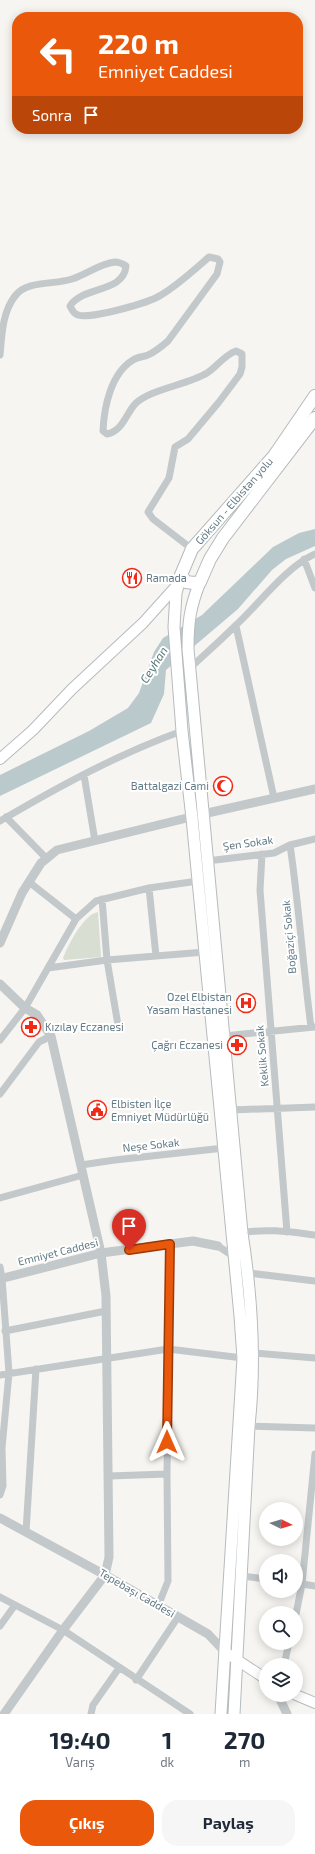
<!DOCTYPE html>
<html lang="tr">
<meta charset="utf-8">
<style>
body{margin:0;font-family:"Exo 2",sans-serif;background:#f6f6f7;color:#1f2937;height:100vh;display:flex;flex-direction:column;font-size:15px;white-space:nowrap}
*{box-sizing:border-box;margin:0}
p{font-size:13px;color:#747a83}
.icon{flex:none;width:22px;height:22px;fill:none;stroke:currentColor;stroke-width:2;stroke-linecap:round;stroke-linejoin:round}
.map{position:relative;height:1714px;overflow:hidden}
.panel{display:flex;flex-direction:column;background:#fff;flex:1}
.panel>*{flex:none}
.hud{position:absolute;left:12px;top:12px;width:291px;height:122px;border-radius:16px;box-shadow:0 2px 10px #0003;background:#ea580c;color:#fff;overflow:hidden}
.needle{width:26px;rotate:95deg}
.fabs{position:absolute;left:259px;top:1502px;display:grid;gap:8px}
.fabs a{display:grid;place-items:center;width:44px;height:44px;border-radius:50%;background:#fff;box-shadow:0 2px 10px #0003;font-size:20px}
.pin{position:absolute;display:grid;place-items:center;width:34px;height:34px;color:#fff;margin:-41px -17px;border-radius:50% 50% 50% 0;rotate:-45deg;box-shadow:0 0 4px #0007}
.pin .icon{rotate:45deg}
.me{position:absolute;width:44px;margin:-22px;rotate:0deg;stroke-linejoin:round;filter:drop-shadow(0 0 3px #0008)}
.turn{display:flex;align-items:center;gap:14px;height:84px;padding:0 20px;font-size:18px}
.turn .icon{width:52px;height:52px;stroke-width:2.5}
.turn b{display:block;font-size:28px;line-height:34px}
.then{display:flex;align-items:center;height:38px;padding:0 20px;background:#0003;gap:8px;font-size:15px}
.eta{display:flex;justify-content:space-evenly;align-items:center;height:68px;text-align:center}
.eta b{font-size:24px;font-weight:700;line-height:28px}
.primary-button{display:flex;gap:8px;margin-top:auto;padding:8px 20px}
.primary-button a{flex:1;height:46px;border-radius:16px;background:#ea580c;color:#fff;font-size:16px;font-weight:700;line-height:46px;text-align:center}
.primary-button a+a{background:#f6f6f7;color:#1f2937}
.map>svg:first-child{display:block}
</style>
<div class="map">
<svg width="315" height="1714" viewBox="0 0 315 1714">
<rect width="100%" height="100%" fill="#f6f5f1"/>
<!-- green -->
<path fill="#d8ded2" d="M 98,912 L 101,957 L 64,960 L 63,958 C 68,945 84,914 98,912 Z"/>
<!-- water -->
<path fill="#bacacc" d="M 315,529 L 315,546 L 286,559 L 272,570 L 238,609 L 166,670 L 164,694 L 151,723 L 0,796 L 0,775 L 89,731 L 128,708 L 139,693 L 154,652 L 163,638 L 202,615 L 273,547 L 299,533 Z"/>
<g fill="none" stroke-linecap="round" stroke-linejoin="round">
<!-- secondary casing -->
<g stroke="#b5bcbf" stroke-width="12">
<path id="secondary" d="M 0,759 L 33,730 L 72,689 L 143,623 L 179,583
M 225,1652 L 266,1679
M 296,1695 L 315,1703"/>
</g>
<!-- primary casing -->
<g stroke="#b6bbbe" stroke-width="13">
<path id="primary" d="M 181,575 L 176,593 L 174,627 L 182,731 L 192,818 L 240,1316 L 243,1358 L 221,1714
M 200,582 C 190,607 188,622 188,649 L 242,1233 C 252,1297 256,1361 249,1426 L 234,1714"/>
</g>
<!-- trunk casing -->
<g stroke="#b5babc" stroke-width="14">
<path id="trunk" d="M 315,396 L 274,456 L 192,549 L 181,575 L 186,582 L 194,583 L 200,582 L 210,559 L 223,538 L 315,418"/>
</g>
<!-- minor -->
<path stroke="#c3c8ca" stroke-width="7" d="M 0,355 C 2,335 2,313 15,296 C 27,280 55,285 72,279 C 87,274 99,264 115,262 C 120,262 123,264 126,266 C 124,293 82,286 70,306 C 72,310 74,314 78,315 C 91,319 149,303 161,295 C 178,285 194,270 209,257 L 218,259 L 220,262 L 217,274 L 168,341 C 161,347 155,352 148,355 C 143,357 137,357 133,360 C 111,373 104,407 103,431 L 107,434 C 123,431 126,413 136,403 C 151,389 187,385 207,373 C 217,367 224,355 236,351 L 242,354 L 242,367 L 240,374 L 219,402 L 188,439 L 175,447 L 169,478 L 148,512 L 153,519 L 192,549
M 304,559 L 315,588
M 236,626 L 274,798
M 190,668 C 205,654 220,641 235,626 C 259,604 286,567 315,554
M 84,775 L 95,841
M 6,817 L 47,859
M 0,821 C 58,787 118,754 182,731
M 290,845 C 299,906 303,966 311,1027
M 262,854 L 260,890 L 287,1232
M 207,861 L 274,853 L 290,845 L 315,839
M 29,882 L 76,919
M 149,888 L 156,956
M 102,899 L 107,960 L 118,1025
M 48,968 L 107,960 L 205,952
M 224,1036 L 315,1027
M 0,1040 L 25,1008 L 76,919 L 96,901 L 149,888 L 198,881
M 0,1094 L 39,1042 L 51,1036
M 231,1110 L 315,1107
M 81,1165 L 115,1160 L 224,1148
M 0,1198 L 83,1175
M 242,1233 C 266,1228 291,1232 315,1235
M 218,1246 L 236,1258
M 0,1267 L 2,1278 L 9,1373 L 2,1448 L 3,1486 L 0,1495
M 245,1269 L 249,1273 L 315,1281
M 5,1331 L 106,1311
M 253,1353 L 315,1358
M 0,1375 L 168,1349 L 243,1358
M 249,1426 L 315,1428
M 109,1476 L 167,1474
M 26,1532 L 36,1369
M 242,1576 L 266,1579
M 296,1583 L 315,1586
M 0,1597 L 63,1630 L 190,1714
M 158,1606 L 168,1581 L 167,1474 L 170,1244
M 296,1614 L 302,1584 L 315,1454
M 0,1626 L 15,1605
M 284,1665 L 289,1643
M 136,1680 L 178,1617
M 91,1714 L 93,1705 L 119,1668"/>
<!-- tertiary -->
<path stroke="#c3c8ca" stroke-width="9" d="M 0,943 L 22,893 L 41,863 L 57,850 L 203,814 L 315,789
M 0,984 L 25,1008 L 37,1015 L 51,1036 L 101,1253 L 106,1296 L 109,1557 L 105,1575 L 63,1630 L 4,1714
M 0,1279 L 101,1253 L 193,1241 L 218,1246
M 0,1518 L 105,1575 L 208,1634 L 225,1652
M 278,1695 L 287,1714"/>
<!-- secondary -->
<use href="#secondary" stroke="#fff" stroke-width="10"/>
<!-- primary -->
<use href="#primary" stroke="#fff" stroke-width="11"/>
<!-- trunk -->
<use href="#trunk" stroke="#fff" stroke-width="12"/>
</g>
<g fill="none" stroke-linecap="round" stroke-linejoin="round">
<!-- route casing -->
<g stroke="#983908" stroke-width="10">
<path id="route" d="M 129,1250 L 170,1244 L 167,1442"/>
</g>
<!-- route -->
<use href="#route" stroke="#ea580c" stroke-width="7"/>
</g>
<!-- icons -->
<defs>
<g id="restaurant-ring" transform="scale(1)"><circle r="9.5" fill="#fff" stroke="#f12a17" stroke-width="1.5"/><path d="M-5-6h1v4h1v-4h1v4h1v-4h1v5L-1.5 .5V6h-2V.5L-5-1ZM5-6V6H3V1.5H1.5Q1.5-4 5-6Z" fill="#f12a17"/></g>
<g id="mosque-ring" transform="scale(1)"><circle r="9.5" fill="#fff" stroke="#f12a17" stroke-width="1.5"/><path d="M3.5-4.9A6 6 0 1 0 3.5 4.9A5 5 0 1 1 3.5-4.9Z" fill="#f12a17"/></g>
<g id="hospital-ring" transform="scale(1)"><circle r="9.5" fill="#fff" stroke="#f12a17" stroke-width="1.5"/><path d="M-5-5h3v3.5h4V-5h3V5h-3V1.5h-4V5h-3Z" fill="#f12a17"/></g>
<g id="pharmacy-ring" transform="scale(1)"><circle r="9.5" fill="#fff" stroke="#f12a17" stroke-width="1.5"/><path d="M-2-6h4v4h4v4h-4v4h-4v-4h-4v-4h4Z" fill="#f12a17"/></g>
<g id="civic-ring" transform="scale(1)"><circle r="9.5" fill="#fff" stroke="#f12a17" stroke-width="1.5"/><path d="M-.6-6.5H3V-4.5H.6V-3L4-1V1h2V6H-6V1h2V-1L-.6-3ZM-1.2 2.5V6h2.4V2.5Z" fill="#f12a17"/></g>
</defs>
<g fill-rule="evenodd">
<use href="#restaurant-ring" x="132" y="578"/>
<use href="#mosque-ring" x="223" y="786"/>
<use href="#hospital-ring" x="246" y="1003"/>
<use href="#pharmacy-ring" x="31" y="1027"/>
<use href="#pharmacy-ring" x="237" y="1045"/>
<use href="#civic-ring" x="97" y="1110"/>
</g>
<g text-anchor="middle" stroke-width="4" stroke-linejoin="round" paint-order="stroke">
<!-- street labels -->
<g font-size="11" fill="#627a85" stroke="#fff">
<text transform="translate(234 501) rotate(-49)" y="4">Göksun - Elbistan yolu</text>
<text transform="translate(248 843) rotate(-8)" y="4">Şen Sokak</text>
<text transform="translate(289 937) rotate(-95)" y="4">Boğaziçi Sokak</text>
<text transform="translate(262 1056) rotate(-95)" y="4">Keklik Sokak</text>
<text transform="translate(151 1145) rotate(-6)" y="4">Neşe Sokak</text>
<text transform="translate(58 1252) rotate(-14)" y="4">Emniyet Caddesi</text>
<text transform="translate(137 1593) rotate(30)" y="4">Tepebaşı Caddesi</text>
</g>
<!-- poi labels -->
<g font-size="11" fill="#627a85" stroke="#fff" text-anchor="start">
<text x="146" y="582">Ramada</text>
<text x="209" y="790" text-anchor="end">Battalgazi Cami</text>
<text x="232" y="1001" text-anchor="end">Ozel Elbistan<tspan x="232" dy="13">Yasam Hastanesi</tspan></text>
<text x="45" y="1031">Kızılay Eczanesi</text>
<text x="223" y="1049" text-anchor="end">Çağrı Eczanesi</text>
<text x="111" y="1108">Elbisten İlçe<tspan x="111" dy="13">Emniyet Müdürlüğü</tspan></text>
</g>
<!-- water labels -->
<g font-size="12" font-style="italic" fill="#59777b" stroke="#fff">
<text transform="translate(154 665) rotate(-58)" y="4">Ceyhan</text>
</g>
</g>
</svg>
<div class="fabs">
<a><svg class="needle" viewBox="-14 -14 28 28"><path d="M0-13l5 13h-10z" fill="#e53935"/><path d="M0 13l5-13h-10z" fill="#747a83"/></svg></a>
<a><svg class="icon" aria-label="sound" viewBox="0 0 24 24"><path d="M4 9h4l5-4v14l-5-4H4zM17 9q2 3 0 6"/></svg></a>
<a><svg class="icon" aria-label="search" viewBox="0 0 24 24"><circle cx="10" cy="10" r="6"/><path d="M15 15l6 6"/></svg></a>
<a><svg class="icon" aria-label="layers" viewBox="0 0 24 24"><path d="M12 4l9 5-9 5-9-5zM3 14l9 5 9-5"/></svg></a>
</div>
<div class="pin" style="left:129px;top:1250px;background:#d93025"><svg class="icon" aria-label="arrive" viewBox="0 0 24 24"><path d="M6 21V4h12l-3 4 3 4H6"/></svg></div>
<svg class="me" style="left:167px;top:1442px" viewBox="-20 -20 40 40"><path d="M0-17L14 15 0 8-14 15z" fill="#ea580c" stroke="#fff" stroke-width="4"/></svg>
<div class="hud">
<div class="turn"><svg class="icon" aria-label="left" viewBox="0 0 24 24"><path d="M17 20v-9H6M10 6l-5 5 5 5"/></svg><div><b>220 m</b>Emniyet Caddesi</div></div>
<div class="then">Sonra<svg class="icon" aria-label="arrive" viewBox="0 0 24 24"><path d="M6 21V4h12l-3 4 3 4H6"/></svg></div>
</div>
</div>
<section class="panel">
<div class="eta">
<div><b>19:40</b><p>Varış</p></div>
<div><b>1</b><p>dk</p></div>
<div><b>270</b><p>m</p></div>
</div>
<div class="primary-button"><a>Çıkış</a><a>Paylaş</a></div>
</section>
